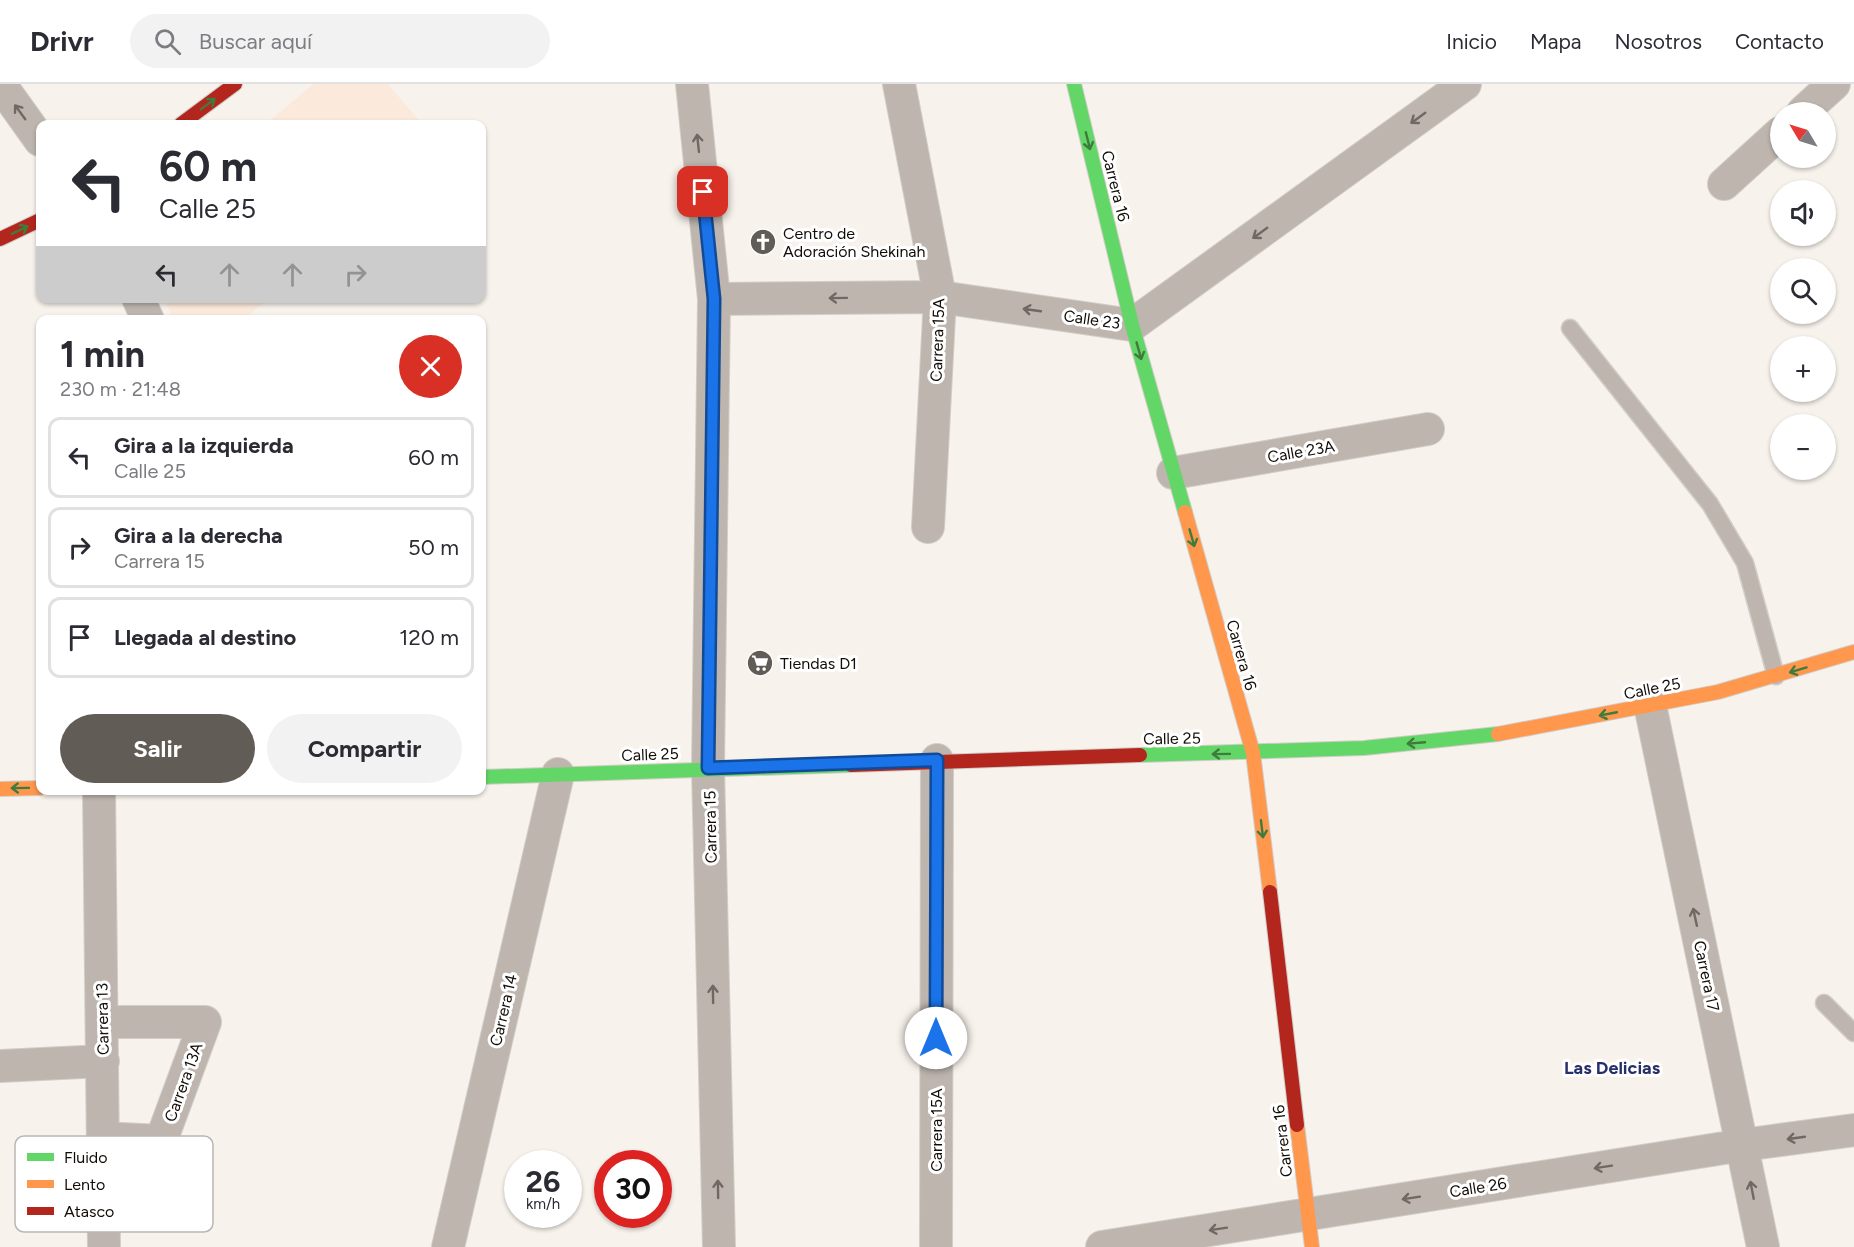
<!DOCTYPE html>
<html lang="es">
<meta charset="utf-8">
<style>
body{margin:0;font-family:Figtree,sans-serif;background:#f2f2f3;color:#2b2b33;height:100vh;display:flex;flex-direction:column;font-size:22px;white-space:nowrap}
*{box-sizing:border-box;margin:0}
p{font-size:20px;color:#7c7c81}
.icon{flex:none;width:33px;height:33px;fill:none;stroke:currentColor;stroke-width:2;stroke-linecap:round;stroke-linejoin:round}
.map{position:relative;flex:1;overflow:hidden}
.side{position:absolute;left:36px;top:231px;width:450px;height:480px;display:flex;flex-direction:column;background:#fff;border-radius:12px;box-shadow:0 2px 4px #0004}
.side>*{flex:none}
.guide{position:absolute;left:36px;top:36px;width:450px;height:183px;border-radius:12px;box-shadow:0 2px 4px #0004;background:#fff;color:#2b2b33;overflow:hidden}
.needle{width:39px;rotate:308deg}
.tools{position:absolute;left:1770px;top:18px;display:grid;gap:12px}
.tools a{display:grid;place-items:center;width:66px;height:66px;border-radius:50%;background:#fff;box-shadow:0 2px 4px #0004;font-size:30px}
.speed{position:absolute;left:504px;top:1066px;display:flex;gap:12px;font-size:30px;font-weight:700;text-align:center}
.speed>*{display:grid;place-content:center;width:78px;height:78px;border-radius:50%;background:#fff;box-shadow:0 2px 4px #0004;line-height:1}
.speed small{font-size:15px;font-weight:400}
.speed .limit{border:9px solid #d22;background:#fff;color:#111}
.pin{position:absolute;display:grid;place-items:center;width:51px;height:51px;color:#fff;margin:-26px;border-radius:12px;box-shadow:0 3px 9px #0006}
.me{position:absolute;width:66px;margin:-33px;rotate:0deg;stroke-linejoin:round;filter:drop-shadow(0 0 4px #0008)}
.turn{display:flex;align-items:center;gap:21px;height:126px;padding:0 24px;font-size:27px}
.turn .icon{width:78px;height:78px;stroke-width:2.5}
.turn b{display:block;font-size:42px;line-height:51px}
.lanes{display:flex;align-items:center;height:57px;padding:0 24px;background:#0003;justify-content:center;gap:30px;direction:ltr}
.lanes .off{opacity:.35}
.round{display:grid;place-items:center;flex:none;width:63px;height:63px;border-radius:32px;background:#f2f2f3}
.summary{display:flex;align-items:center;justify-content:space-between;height:102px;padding:0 24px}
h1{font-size:36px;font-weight:700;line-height:45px}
.action{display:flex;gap:12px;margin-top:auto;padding:12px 24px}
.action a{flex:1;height:69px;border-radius:36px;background:#625c57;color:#fff;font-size:24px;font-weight:700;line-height:69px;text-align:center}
.action a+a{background:#f2f2f3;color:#2b2b33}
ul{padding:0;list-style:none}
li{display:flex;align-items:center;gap:18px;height:81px;margin:0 12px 9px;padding:0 12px;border:3px solid #e1e1e2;border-radius:12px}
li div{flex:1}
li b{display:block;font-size:22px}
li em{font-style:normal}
header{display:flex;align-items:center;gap:36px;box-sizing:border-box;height:84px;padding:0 30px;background:#fff;border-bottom:2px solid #e1e1e2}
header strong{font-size:28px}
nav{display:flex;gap:33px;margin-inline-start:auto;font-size:21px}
.search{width:420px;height:54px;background:#f2f2f3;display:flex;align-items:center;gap:15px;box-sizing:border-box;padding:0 21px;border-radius:33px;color:#7c7c81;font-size:22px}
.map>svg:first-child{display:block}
</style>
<header>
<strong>Drivr</strong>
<div class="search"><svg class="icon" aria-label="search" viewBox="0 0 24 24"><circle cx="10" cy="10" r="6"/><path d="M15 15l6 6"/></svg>Buscar aquí</div>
<nav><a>Inicio</a><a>Mapa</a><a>Nosotros</a><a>Contacto</a></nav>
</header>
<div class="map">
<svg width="1854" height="1163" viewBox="0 0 1854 1163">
<rect width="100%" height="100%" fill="#f8f2ec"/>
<!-- built -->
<path fill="#fbeadc" d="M 313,0 L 388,0 L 422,40 L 266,40 Z
M 164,215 L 268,215 L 243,236 L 173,235 Z"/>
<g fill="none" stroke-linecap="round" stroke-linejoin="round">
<!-- lane casing -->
<g stroke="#d2cdc8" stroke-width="19">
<path id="lane" d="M 1570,244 L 1710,420 L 1745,479 L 1776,592
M 1824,919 L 1854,949"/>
</g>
<!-- street casing -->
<g stroke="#d2cdc8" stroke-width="34">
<path id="street" d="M 0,0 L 40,56
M 692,0 L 714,215 L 708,684 L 719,1163
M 899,0 L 940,213 L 928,443
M 1803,28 L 1834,0
M 1724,100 L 1780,49
M 138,214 L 148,236
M 714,215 L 940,213 L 1132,241 L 1465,0
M 1173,389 L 1428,345
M 1650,621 L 1763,1163
M 99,706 L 104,1163
M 102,938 L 205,938 L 161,1057 L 103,1054
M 0,982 L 103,977
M 448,1163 L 558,690
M 936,1163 L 937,676
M 1102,1163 L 1743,1061 L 1854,1046"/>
</g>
<!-- fast casing -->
<g stroke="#d2cdc8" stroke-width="16">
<path id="fast" d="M 1074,0 L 1132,241 L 1185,428
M 1140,671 L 1364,664 L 1498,650
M 482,693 L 851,681"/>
</g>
<!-- slow casing -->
<g stroke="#d2cdc8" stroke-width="16">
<path id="slow" d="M 1185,428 L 1253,669 L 1270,808
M 1498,650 L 1718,608 L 1854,568
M 0,705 L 40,704
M 1297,1041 L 1312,1163"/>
</g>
<!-- jam casing -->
<g stroke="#d2cdc8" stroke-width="16">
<path id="jam" d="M 181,40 L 235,0
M 0,155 L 40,136
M 851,681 L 1140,671
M 1270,808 L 1297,1041"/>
</g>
<!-- lane -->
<use href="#lane" stroke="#bdb5ae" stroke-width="16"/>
<!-- street -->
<use href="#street" stroke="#bdb5ae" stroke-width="32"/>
<!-- fast -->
<use href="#fast" stroke="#63d668" stroke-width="14"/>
<!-- slow -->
<use href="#slow" stroke="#ff974d" stroke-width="14"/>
<!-- jam -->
<use href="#jam" stroke="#b3261e" stroke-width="14"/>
</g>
<!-- one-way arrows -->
<defs><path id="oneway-shaft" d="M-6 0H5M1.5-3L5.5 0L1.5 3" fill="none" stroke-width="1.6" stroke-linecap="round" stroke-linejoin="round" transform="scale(1.5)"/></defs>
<g stroke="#3f7b3c">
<use href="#oneway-shaft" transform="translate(208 20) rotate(-37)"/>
<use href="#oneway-shaft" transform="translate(1088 57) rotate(76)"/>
<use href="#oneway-shaft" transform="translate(20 146) rotate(-26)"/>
<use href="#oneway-shaft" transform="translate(1139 267) rotate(74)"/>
<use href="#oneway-shaft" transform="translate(1192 454) rotate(74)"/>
<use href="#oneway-shaft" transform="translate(1798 586) rotate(163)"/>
<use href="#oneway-shaft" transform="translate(1608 630) rotate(169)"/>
<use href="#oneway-shaft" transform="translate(1416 659) rotate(175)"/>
<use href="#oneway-shaft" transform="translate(1221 670) rotate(179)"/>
<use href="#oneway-shaft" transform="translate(20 704) rotate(179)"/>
<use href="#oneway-shaft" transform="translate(1262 745) rotate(83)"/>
</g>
<g stroke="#706963">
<use href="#oneway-shaft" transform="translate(20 28) rotate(-126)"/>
<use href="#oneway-shaft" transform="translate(1418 34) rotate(144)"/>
<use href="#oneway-shaft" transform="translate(698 59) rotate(-96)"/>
<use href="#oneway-shaft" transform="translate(1260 149) rotate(144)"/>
<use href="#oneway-shaft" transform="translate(838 214) rotate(179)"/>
<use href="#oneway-shaft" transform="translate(1032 226) rotate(-172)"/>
<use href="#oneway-shaft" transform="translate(1695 833) rotate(-102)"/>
<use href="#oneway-shaft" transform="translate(713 910) rotate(-91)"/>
<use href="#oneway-shaft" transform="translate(1796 1054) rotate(172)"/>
<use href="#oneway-shaft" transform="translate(1603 1083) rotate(171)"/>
<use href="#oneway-shaft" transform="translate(718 1105) rotate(-91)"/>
<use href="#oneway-shaft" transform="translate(1752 1106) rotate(-101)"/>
<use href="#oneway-shaft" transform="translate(1411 1114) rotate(171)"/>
<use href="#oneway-shaft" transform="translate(1218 1145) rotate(171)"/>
</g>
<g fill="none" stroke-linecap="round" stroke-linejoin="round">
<!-- route casing -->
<g stroke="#114b97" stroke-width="15">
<path id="route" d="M 703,108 L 714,215 L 708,684 L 937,676 L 936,954"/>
</g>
<!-- route -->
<use href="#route" stroke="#1a73e8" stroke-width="10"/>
</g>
<!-- icons -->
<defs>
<g id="church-disc" transform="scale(1.35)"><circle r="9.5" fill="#625c57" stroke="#fff"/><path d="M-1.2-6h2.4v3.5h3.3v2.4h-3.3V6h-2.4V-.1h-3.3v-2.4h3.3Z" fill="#fff"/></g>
<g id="supermarket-disc" transform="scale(1.35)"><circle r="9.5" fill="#625c57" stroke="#fff"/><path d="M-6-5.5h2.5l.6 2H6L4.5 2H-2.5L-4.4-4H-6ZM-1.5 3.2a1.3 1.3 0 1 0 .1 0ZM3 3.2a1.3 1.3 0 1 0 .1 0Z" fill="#fff"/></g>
</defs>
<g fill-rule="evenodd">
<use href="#church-disc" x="763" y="158"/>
<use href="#supermarket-disc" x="760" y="579"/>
</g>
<g text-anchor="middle" stroke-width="6" stroke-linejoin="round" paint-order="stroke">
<!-- street labels -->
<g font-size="16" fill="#120c07" stroke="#fff">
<text transform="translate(1116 102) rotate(76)" y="6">Carrera 16</text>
<text transform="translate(1092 235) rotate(8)" y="6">Calle 23</text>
<text transform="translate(937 256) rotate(-88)" y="6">Carrera 15A</text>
<text transform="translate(1301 367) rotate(-10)" y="6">Calle 23A</text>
<text transform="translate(1242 571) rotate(74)" y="6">Carrera 16</text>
<text transform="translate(1652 604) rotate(-11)" y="6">Calle 25</text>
<text transform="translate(1172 654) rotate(-1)" y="6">Calle 25</text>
<text transform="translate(650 670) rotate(-2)" y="6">Calle 25</text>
<text transform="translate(710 743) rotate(-91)" y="6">Carrera 15</text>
<text transform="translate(1707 892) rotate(78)" y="6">Carrera 17</text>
<text transform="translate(503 926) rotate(-77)" y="6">Carrera 14</text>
<text transform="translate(102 935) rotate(-91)" y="6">Carrera 13</text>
<text transform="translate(183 998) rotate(-70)" y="6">Carrera 13A</text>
<text transform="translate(936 1046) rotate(-90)" y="6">Carrera 15A</text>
<text transform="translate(1282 1057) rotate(-97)" y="6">Carrera 16</text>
<text transform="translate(1478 1103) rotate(-9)" y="6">Calle 26</text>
</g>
<!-- poi labels -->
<g font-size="16" fill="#120c07" stroke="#fff" text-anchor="start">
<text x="783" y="155">Centro de<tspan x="783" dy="18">Adoración Shekinah</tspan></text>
<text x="780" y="585">Tiendas D1</text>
</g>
<!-- neighbourhood labels -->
<g font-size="18" font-weight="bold" fill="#252f68" stroke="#fff">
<text x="1612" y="990">Las Delicias</text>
</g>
</g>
<!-- legend -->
<rect x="15" y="1052" width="198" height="96" rx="9" fill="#fff" stroke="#b8b6b5" stroke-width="1.5"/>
<rect x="27" y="1069" width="27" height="8" fill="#63d668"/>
<rect x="27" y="1096" width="27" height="8" fill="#ff974d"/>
<rect x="27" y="1123" width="27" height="8" fill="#b3261e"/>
<g font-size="16" fill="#120c07">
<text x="64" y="1079">Fluido</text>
<text x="64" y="1106">Lento</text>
<text x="64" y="1133">Atasco</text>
</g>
</svg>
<div class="tools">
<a><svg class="needle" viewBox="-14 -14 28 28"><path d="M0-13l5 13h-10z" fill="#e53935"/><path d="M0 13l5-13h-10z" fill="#7c7c81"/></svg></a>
<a><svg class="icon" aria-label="sound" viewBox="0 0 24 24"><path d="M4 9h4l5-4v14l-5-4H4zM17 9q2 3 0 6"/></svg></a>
<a><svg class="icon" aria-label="search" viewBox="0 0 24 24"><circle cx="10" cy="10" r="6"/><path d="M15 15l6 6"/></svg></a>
<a>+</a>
<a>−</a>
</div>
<div class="speed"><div>26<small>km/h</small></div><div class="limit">30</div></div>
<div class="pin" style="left:703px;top:108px;background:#d93025"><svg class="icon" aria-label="arrive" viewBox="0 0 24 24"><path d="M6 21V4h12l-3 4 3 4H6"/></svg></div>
<svg class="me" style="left:936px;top:954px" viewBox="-20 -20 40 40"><circle r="19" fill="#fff"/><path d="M0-13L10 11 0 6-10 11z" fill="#1a73e8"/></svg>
<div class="guide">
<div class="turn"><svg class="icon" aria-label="left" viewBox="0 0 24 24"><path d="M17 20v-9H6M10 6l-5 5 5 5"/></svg><div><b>60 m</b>Calle 25</div></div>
<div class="lanes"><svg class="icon" aria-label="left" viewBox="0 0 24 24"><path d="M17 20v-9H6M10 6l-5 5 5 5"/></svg><svg class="icon off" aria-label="ahead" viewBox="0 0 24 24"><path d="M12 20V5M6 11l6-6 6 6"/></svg><svg class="icon off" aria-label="ahead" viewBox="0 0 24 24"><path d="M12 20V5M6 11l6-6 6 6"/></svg><svg class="icon off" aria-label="right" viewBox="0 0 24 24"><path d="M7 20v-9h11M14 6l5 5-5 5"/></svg></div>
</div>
<section class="side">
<div class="summary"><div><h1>1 min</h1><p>230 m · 21:48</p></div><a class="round" style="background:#d93025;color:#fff"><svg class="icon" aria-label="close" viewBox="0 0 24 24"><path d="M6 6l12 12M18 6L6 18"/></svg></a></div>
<ul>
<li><svg class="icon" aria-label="left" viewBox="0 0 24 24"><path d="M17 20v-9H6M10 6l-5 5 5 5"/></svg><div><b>Gira a la izquierda</b><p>Calle 25</p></div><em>60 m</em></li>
<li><svg class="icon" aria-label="right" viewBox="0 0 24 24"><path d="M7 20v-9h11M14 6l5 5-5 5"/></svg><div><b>Gira a la derecha</b><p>Carrera 15</p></div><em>50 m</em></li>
<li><svg class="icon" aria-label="arrive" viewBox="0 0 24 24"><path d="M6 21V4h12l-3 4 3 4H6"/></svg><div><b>Llegada al destino</b></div><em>120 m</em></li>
</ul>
<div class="action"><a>Salir</a><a>Compartir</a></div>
</section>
</div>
